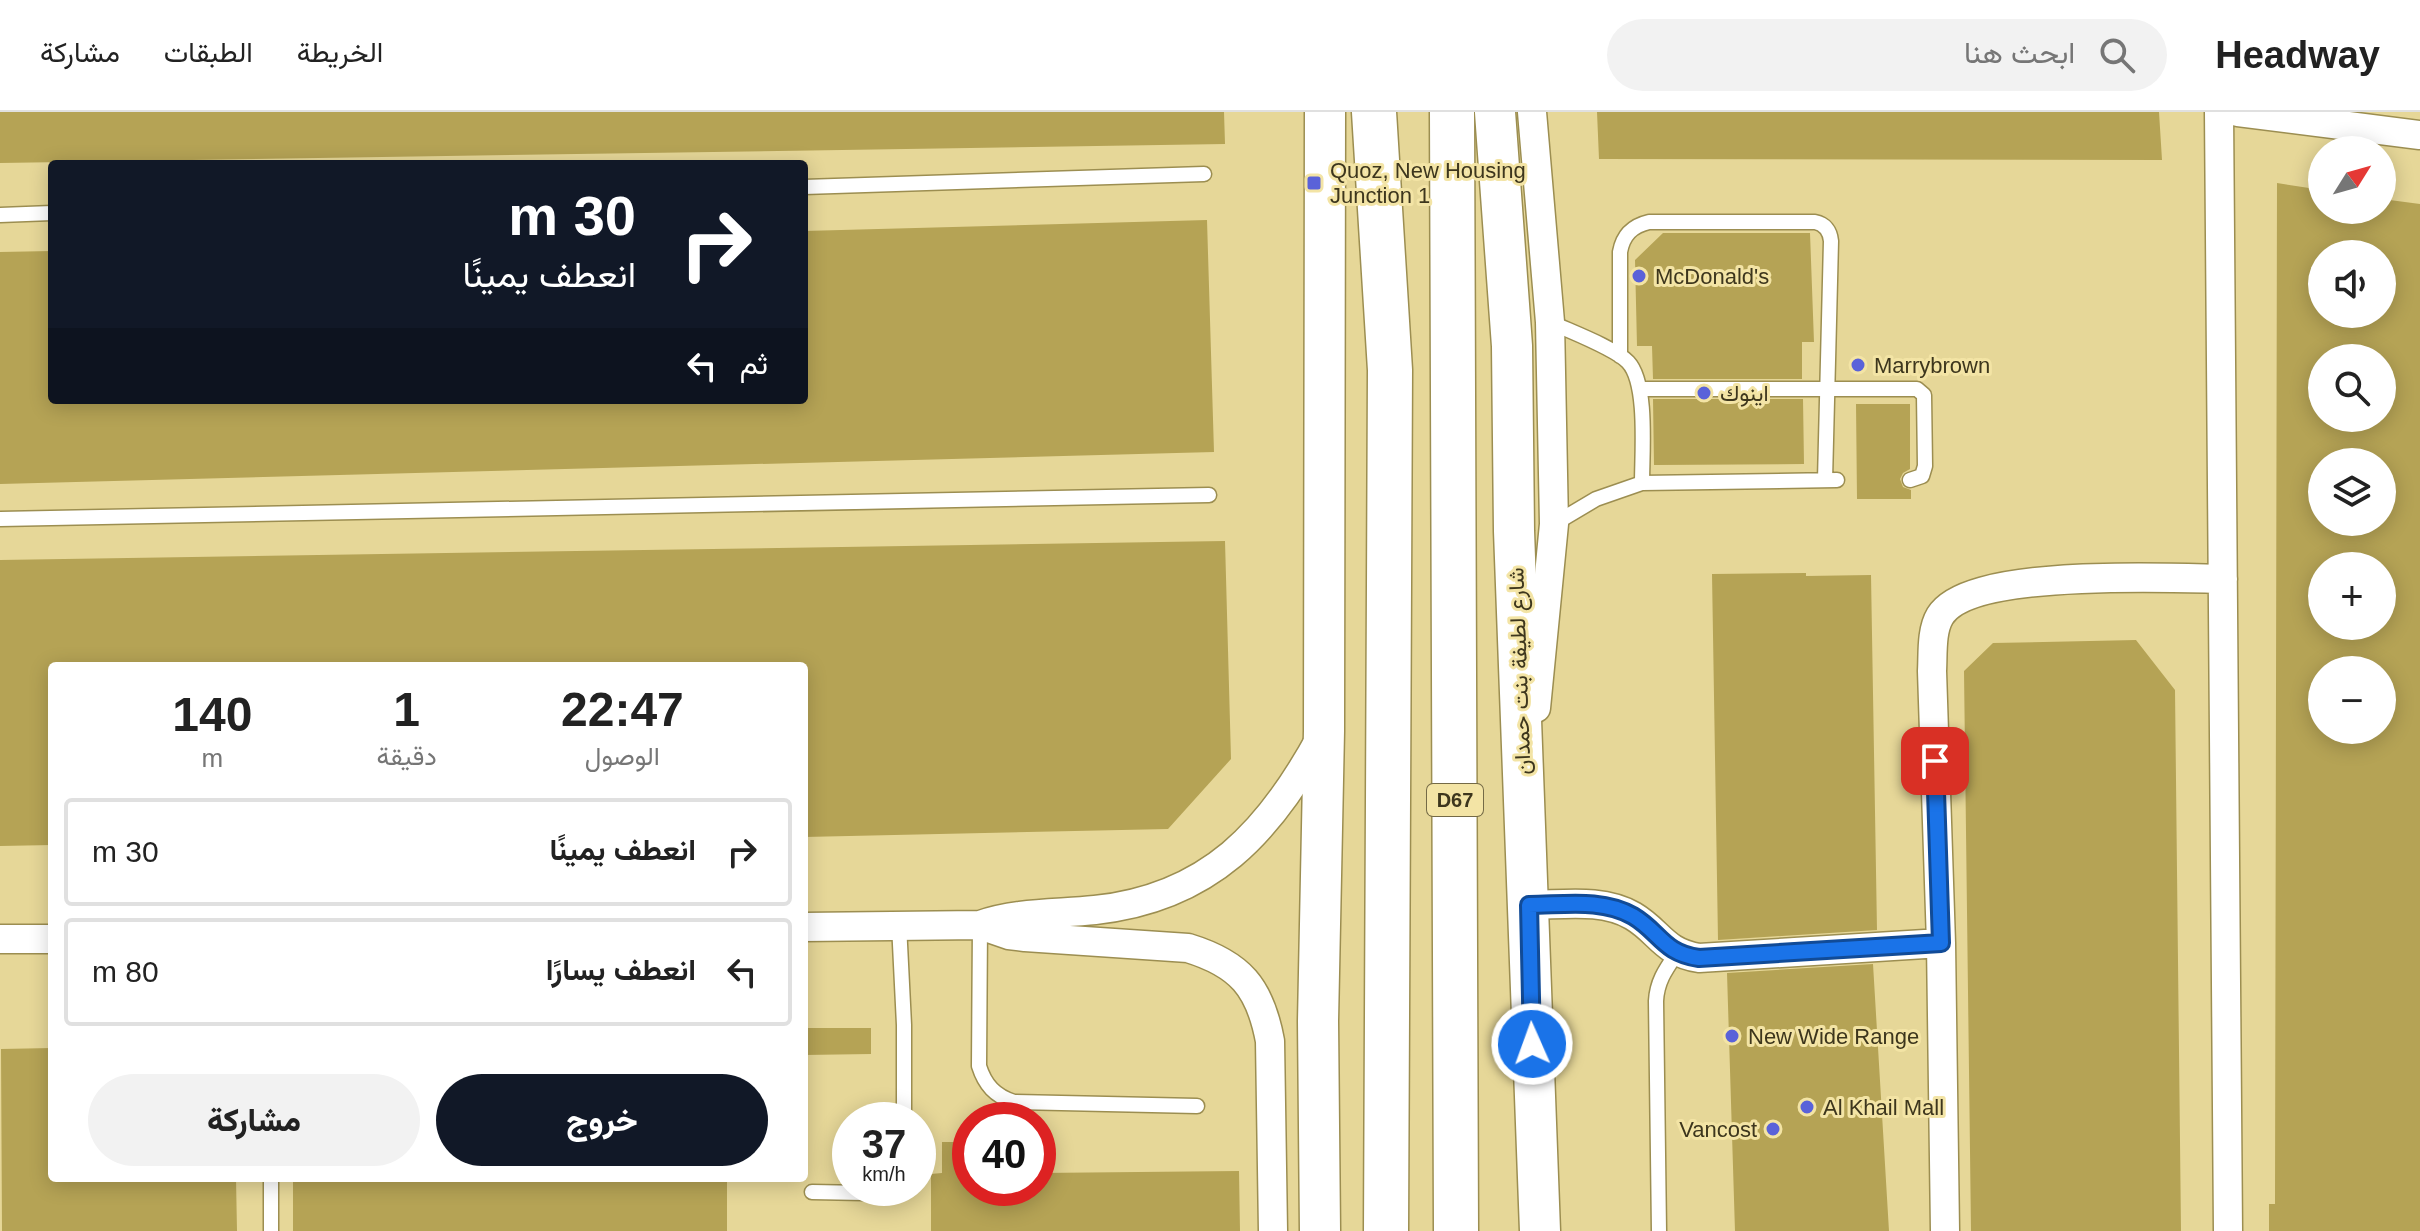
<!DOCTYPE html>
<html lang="ar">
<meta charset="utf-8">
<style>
body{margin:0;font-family:Helvetica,Vazirmatn,sans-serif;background:#f2f2f2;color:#222;direction:rtl;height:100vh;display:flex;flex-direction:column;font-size:30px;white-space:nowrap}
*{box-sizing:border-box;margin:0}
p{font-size:26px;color:#767676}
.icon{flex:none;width:44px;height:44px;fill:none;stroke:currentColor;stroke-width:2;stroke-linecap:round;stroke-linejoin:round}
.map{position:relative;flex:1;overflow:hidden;direction:ltr}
.sheet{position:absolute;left:48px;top:550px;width:760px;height:520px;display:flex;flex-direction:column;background:#fff;border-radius:8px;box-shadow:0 4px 20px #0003;direction:rtl}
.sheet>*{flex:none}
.top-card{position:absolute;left:48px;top:48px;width:760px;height:244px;border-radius:8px;box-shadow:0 4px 20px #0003;direction:rtl;background:#111827;color:#fff;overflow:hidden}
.needle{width:52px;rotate:53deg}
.buttons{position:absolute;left:2308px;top:24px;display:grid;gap:16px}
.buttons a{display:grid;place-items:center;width:88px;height:88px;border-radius:50%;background:#fff;box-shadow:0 4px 20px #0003;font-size:40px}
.speed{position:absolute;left:832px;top:990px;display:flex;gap:16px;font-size:40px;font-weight:700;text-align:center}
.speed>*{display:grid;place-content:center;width:104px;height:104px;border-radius:50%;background:#fff;box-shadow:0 4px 20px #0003;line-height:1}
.speed small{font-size:20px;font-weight:400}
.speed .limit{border:12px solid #d22;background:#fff;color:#111}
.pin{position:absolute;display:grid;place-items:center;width:68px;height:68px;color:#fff;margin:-34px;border-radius:16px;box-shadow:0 4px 12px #0006}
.me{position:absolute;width:88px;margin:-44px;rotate:358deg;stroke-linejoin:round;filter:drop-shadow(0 0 6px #0008)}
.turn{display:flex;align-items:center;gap:28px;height:168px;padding:0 40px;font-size:36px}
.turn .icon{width:104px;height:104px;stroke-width:2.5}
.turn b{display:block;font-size:56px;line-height:68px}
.then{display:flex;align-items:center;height:76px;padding:0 40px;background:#0003;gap:16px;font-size:30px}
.eta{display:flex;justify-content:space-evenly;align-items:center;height:136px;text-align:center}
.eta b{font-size:48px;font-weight:800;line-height:56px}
.action{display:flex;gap:16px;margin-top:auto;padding:16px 40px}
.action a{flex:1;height:92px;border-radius:48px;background:#111827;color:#fff;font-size:32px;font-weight:800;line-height:92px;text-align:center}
.action a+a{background:#f2f2f2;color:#222}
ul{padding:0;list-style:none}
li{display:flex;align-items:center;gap:24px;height:108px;margin:0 16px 12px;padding:0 24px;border:4px solid #e0e0e0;border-radius:8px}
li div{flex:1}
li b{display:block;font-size:30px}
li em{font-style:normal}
header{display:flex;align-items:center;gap:48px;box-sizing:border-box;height:112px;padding:0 40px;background:#fff;border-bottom:2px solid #e0e0e0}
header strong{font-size:38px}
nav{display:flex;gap:44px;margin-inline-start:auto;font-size:28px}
.search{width:560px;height:72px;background:#f2f2f2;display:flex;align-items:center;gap:20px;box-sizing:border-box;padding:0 28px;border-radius:44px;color:#767676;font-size:30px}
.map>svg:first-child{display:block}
</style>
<header>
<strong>Headway</strong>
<div class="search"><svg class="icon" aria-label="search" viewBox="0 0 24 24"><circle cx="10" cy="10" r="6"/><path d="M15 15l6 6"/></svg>ابحث هنا</div>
<nav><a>الخريطة</a><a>الطبقات</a><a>مشاركة</a></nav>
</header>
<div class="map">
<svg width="2420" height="1119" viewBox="0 0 2420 1119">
<rect width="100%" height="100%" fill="#e6d798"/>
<!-- building -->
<path fill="#b5a355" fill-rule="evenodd" d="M 0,0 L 1224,0 L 1225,32 L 0,51 Z
M 1597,0 L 2159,0 L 2162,48 L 1599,47 Z
M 2277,71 L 2322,78 L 2322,98 L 2382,98 L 2382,87 L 2420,92 L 2420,1119 L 2269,1119 L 2269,1092 L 2275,1092 ZM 2322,142 L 2382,142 L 2382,202 L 2322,202 ZM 2322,246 L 2382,246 L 2382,306 L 2322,306 ZM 2322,350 L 2382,350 L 2382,410 L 2322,410 ZM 2322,454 L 2382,454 L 2382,514 L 2322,514 ZM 2322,558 L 2382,558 L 2382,618 L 2322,618 Z
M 1207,108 L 1214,340 L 0,372 L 0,140 L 52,139 L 52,288 L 804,288 L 804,119 Z
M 1663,121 L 1810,121 L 1814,230 L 1802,230 L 1802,267 L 1653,267 L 1652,234 L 1637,234 L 1635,148 Z
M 1653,287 L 1803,287 L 1804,352 L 1654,353 Z
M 1856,292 L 1910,292 L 1910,357 L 1903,361 L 1900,367 L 1903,375 L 1911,378 L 1911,387 L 1857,387 Z
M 1225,429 L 1231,647 L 1168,717 L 804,725 L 804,554 L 52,554 L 52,733 L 0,734 L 0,448 Z
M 1806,461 L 1806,464 L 1871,463 L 1877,818 L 1718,828 L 1712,462 Z
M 2136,528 L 2175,578 L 2181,1119 L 1971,1119 L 1964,559 L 1993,531 Z
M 1873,852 L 1889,1119 L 1735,1119 L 1727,861 Z
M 804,916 L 871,916 L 871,942 L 804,943 Z
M 52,936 L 52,1066 L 236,1066 L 237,1119 L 2,1119 L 1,937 Z
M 942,1030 L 970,1030 L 970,1076 L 1038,1076 L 1038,1061 L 1239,1059 L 1240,1119 L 931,1119 L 931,1062 L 942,1061 Z
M 293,1066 L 727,1066 L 727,1119 L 293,1119 Z"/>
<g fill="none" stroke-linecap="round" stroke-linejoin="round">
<!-- lane casing -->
<g stroke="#9c8e51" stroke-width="17">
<path id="lane" d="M 804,75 L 1204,62
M 0,103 L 52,101
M 1550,210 C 1569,219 1615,236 1628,250 C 1648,271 1642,341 1642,371
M 1620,244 L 1620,140 C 1623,123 1632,114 1649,110 L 1815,110 C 1825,112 1830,119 1831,129 L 1825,368
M 1640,277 L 1917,277 L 1924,283 L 1925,354 L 1922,364 L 1910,368
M 0,407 L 1209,383
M 1554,412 L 1596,387 L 1642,371 L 1837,368
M 899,812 L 904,913 L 904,1008
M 980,813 L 979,954 C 985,973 995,984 1014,990 L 1197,994
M 271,1066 L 271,1119
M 812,1080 L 864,1081 L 879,1076
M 1659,1119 L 1656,889 C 1657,869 1666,857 1677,841"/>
</g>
<!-- street casing -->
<g stroke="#9c8e51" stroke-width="31">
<path id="street" d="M 1532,0 L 1550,210 L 1554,412 L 1536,596
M 2219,0 L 2228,1119
M 2238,0 L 2420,23
M 1529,793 C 1563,793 1602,786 1633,804 C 1660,820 1663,840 1699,846 L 1941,831
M 980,813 C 1017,800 1056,802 1095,798 C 1209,786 1270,720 1322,623
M 804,815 L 980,813 L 1009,823 L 1025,825 L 1188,836 C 1240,852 1260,875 1270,929 L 1273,1119
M 0,827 L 52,827
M 1945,1119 L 1941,831 L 1932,559 C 1933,542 1931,519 1940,504 C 1969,456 2168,466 2223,467"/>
</g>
<!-- secondary casing -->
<g stroke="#9c8e51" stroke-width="43">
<path id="secondary" d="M 1495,0 L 1512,234 L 1514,419 L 1540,1119
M 1320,1119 L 1318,909 L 1324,619 L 1325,0"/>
</g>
<!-- primary casing -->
<g stroke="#9c8e51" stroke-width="47">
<path id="primary" d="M 1374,0 L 1390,258 L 1386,1119
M 1452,0 L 1456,1119"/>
</g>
<!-- lane -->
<use href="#lane" stroke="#fff" stroke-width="14"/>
<!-- street -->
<use href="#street" stroke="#fff" stroke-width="28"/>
<!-- secondary -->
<use href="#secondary" stroke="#fff" stroke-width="40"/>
<!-- primary -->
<use href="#primary" stroke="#fff" stroke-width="44"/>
</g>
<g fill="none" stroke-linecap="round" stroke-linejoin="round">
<!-- route casing -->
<g stroke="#114b97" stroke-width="20">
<path id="route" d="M 1532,932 L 1529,793 C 1563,793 1602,786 1633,804 C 1660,820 1663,841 1699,846 L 1941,831 L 1935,649"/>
</g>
<!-- route -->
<use href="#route" stroke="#1a73e8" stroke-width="14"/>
</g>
<!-- markers -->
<g fill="#5a62d9" stroke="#f3e4a5" stroke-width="3">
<rect x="1306" y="63" width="16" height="16" rx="4"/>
<circle cx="1639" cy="164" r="8"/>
<circle cx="1858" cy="253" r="8"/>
<circle cx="1704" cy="281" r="8"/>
<circle cx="1732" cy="924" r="8"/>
<circle cx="1807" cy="995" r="8"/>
<circle cx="1773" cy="1017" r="8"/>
</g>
<g text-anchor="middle" stroke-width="6" stroke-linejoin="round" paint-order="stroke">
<!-- shield labels -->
<rect fill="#f3e4a5" stroke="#746a46" stroke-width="2" x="1427" y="672" width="56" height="32" rx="6"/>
<g font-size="20" font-weight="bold" fill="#3d361d">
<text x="1455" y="695">D67</text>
</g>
<!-- poi labels -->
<g font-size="22" fill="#3d361d" stroke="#f3e4a5" text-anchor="start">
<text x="1330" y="66">Quoz, New Housing<tspan x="1330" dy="25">Junction 1</tspan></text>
<text x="1655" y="172">McDonald's</text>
<text x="1874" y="261">Marrybrown</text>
<text x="1720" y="289">اينوك</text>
<text x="1748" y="932">New Wide Range</text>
<text x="1823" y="1003">Al Khail Mall</text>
<text x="1757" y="1025" text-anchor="end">Vancost</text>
</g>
<!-- street labels -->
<g font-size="22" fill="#3d361d" stroke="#f3e4a5">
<text transform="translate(1519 559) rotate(-92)" y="8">شارع لطيفة بنت حمدان</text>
</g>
</g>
</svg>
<div class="buttons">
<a><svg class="needle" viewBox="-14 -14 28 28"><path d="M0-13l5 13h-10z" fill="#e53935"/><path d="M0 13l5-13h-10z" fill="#767676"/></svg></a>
<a><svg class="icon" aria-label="sound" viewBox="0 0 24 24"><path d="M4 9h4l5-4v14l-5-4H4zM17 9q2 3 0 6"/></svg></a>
<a><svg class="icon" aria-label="search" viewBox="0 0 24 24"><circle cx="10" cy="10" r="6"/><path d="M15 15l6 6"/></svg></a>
<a><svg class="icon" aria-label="layers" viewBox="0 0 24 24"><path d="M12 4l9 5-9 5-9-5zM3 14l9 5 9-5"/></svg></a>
<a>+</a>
<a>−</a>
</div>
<div class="speed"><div>37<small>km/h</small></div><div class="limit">40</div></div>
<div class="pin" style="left:1935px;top:649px;background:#d93025"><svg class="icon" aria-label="arrive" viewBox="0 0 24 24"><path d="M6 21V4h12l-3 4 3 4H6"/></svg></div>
<svg class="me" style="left:1532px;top:932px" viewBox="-20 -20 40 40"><circle r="17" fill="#1a73e8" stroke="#fff" stroke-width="3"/><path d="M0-11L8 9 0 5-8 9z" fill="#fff"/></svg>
<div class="top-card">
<div class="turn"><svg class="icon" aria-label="right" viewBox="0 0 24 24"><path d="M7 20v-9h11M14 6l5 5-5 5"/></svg><div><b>30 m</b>انعطف يمينًا</div></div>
<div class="then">ثم<svg class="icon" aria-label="left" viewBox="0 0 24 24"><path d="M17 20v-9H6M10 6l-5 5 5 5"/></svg></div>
</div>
<section class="sheet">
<div class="eta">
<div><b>22:47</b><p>الوصول</p></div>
<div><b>1</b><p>دقيقة</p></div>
<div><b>140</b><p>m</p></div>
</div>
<ul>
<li><svg class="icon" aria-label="right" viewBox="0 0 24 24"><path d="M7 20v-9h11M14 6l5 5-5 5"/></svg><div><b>انعطف يمينًا</b></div><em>30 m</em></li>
<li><svg class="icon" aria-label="left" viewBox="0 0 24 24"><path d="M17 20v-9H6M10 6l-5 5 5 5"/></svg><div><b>انعطف يسارًا</b></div><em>80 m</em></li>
</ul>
<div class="action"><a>خروج</a><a>مشاركة</a></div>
</section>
</div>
